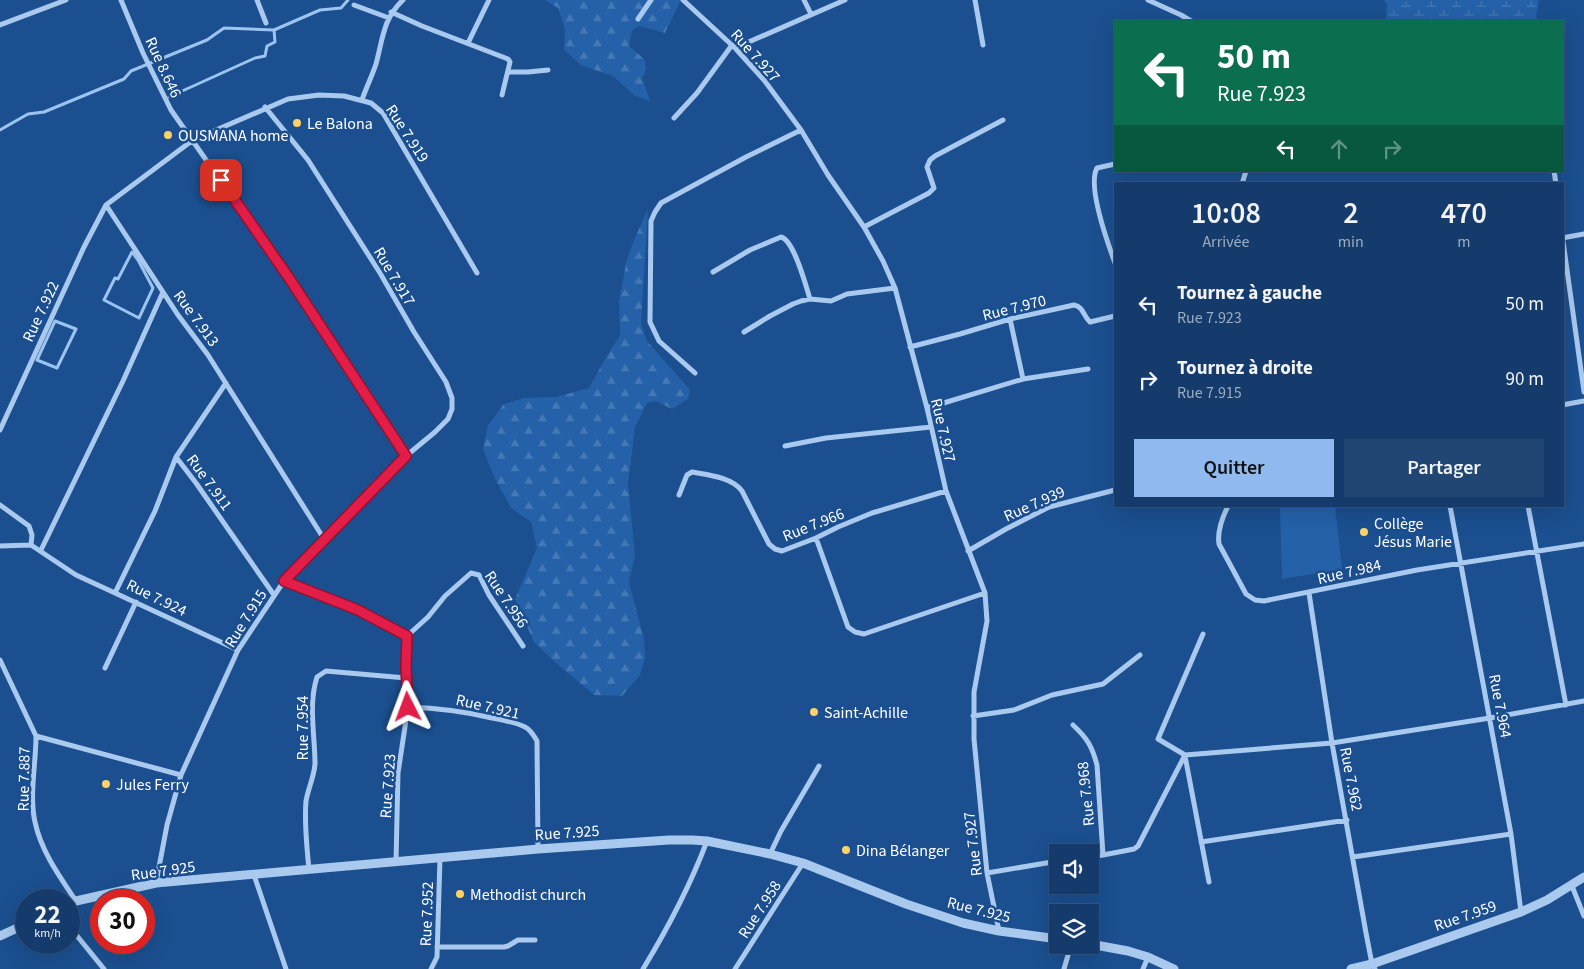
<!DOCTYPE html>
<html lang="fr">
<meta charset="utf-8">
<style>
body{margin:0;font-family:"Source Sans 3",sans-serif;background:#214673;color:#f1f3f6;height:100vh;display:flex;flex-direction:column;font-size:19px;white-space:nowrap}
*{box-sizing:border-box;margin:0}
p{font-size:16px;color:#9dadc1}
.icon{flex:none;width:28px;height:28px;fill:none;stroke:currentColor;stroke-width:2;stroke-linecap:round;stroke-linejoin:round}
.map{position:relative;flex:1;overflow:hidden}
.details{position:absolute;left:1114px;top:182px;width:450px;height:325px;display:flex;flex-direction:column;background:#143b6b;border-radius:0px;box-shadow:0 5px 20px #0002,0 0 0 1px #33557e}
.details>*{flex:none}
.hud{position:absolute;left:1114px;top:20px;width:450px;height:152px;border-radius:0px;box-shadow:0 5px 20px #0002,0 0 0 1px #33557e;background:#0b6e4f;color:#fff;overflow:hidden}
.fabs{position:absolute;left:1049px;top:844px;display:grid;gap:10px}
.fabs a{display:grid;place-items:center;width:50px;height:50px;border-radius:0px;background:#143b6b;box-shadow:0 5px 20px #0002,0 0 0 1px #33557e;font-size:25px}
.speed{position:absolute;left:15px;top:889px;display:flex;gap:10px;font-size:25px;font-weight:700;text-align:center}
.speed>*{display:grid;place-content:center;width:65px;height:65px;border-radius:50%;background:#143b6b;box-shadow:0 5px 20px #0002,0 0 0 1px #33557e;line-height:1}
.speed small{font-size:12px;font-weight:400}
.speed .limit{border:8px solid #d22;background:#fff;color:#111}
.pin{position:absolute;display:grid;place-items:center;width:42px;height:42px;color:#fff;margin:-21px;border-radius:10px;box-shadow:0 2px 8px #0006}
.me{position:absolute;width:55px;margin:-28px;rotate:357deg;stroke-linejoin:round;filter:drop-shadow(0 0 4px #0008)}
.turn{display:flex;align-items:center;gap:18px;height:105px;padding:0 20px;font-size:22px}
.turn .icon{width:65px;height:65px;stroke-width:2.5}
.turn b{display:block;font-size:35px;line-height:42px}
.lanes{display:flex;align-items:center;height:48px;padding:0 20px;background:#0003;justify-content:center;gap:25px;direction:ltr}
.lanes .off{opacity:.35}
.eta{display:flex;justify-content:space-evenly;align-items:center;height:85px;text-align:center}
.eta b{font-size:30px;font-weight:600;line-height:35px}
.button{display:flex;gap:10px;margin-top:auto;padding:10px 20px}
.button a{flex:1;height:58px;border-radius:0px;background:#90b9f0;color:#111;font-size:20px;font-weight:600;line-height:58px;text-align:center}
.button a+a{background:#214673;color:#f1f3f6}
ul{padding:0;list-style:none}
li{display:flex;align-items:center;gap:15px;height:75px;padding:0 20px}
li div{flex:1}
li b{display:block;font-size:19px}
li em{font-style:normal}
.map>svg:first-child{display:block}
</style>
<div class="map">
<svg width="1584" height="969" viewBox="0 0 1584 969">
<defs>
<pattern id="forest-firs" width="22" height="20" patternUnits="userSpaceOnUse" patternTransform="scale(1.25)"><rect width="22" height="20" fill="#2461a8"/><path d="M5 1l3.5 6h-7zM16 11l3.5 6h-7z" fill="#4579b5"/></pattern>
<pattern id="wetland-marsh" width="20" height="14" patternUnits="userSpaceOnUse" patternTransform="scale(1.25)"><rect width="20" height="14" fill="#2461a8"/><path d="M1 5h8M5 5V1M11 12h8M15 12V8" fill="none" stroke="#4579b5"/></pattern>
</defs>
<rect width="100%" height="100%" fill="#1b4f8f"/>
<!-- forest -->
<path fill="url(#forest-firs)" d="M 545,0 L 679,0 L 680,2 L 665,33 L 639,26 L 632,31 L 629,46 L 645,60 L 646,70 L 642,78 L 650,101 L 635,96 L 613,76 L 581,65 L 564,50 L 565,29 L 558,8 Z
M 648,209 L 641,324 L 647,341 L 690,390 L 688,399 L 672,409 L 656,401 L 647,403 L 635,427 L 628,483 L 635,556 L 629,582 L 644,639 L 645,658 L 640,675 L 622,696 L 594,695 L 555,662 L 534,642 L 515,599 L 537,548 L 531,522 L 511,508 L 495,479 L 483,449 L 488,425 L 504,404 L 524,398 L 556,397 L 589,388 L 605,359 L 620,335 L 619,302 L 626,263 L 634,240 Z"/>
<!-- wetland -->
<path fill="url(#wetland-marsh)" d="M 1384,0 L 1539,0 L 1536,15 L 1537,21 L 1386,21 L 1387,4 Z"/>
<!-- park -->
<path fill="#2461a8" d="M 1289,506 L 1335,506 L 1342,569 L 1282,579 L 1280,508 Z"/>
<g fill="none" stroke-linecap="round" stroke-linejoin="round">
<!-- stream -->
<path stroke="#9cc4f0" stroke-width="3" d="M 169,97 L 255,58 L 265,56 L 267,46 L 275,42 L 274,30
M 0,130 L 28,114 L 44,112 L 124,79 L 131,71 L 207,40 L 224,28 L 274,30 L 320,10 L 341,8 L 348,0
M 132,252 L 138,260 L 153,288 L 139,318 L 104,300 L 115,278 L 118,279 Z
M 55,321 L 76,329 L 57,368 L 37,360 Z"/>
<!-- minor -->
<path stroke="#a9c9ee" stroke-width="5" d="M 121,0 L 143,53 L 171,110 L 289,278 L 406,456 L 284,581 L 238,650 L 181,775 L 167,825 L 156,883
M 257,0 L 266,23
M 683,0 L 735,48 L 764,80 L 801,130 L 828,175 L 864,227 L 883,261 L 895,288 L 927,408 L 946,491 L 985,593 L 987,621 L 974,692 L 974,739 L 987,873 L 999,931
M 804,0 L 811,14
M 975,0 L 983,45
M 1148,0 L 1181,15 L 1191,21
M 354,5 L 389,18
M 391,12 L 422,26 L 508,59 L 510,62 L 502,95
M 638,19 L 651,0
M 0,25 L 66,0
M 468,43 L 489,0
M 735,48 L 845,0
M 508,72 L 528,72 L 548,70
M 362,100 C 366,88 372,76 376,64 C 383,38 383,19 403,0
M 265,107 L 308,160 L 380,273 L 414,332 L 446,382 L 452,398 L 452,409 L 448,419 L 435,432 L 406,456
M 674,118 L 697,93 L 732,45
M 1115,164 L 1097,168 C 1087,186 1108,244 1115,263
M 1554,171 L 1556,184
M 1242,184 L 1246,171
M 864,227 L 929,193 L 934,188 L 927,167 L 930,160 L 935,156 L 1003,120
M 1562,234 L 1584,392
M 1562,238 L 1584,234
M 713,272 L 750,250 L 781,237 C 794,240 806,286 810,299
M 1010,319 L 1023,379
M 744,332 L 770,316 L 793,304 L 801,301 L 810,299 L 831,301 L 847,294 L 895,288
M 910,347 L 960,334 L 1010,319 L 1074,305 C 1084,307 1083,316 1090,322 L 1115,316
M 695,373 L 659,341 L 650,322 L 651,221 L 655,212 L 661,203 L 746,157 L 801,130
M 226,383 L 176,457 L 196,483 L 274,595
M 1562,405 L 1584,401
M 927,408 L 1023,379 L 1088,369
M 0,430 L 84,247 L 106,205
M 785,446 L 826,438 L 931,427
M 176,457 L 155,511 L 115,593 L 238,650
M 679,495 L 687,475 L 692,472 C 708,475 732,477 742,491 L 769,544 L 775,549 L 782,551 L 816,538 L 838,527 L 872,513 L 946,491
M 0,505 L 29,526 L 32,535 L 31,545 L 76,575 L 115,593
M 1228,506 C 1222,518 1217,531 1219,544 L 1246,594 L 1255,600 L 1264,601 L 1417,570 L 1584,544
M 1450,506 L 1511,834 L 1521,912
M 1528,506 L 1566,705
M 816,538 L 848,627 L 855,632 L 864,634 L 985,593
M 324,539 L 208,355 L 178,315 L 106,205 L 193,140 L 288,99 L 319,95 L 344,96 L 371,103 L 383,113 L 477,273
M 0,546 L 31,545
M 41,550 L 123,381 L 163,292
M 968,551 L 1006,529 L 1049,507 L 1115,490
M 284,581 C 326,600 367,612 407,636 L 406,667 L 408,707 L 398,773 L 396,862
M 1309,593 L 1332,743 L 1366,933 L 1372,964 L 1375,969
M 1203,634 L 1158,739 L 1185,755 L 1332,743 L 1490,718 L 1584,701
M 407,636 L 428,617 L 445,596 L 471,573 L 479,575 L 489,595 L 523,646
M 0,660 L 36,736
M 105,668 L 136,602
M 408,707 C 437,708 463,711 492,718 C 503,720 515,722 525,727 C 531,730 534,736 537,741 L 538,849
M 973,716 L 1014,710 L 1052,695 L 1103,684 L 1140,655
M 1073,725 C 1087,738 1092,746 1097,765 L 1103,855 L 1090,857
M 1185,756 L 1209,882
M 1201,842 L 1347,820
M 770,854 L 781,831 L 819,766
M 1103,855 L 1134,849 L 1138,846 L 1185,755
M 1353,857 L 1511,834
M 309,870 C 307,847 304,824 306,801 C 308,789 314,777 315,764 C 315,735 308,705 317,677 L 326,671 L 406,678
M 987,873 L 1058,861
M 254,875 L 286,969
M 1572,886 L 1584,916
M 76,901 C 60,877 41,851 35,822 C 29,795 36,764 36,736 L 181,775
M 69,926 L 104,969
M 437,947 L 504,947 L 508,946 L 518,940 L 535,940
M 431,969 L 437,957 L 440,858
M 643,969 C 668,928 690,886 707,841
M 735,969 L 803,863
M 1064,969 L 1071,945
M 1143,969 L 1148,957"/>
<!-- tertiary -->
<path stroke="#a9c9ee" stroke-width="9" d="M 69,904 L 76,901 L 156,883 L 538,849 L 669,840 L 692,840 L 707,841 L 770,854 L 803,863 L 906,904 L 963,923 L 999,931 L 1058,939
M 0,936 L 26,924
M 1090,944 L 1128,951 L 1148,957 L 1174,969
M 1351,969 L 1372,964 L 1521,912 L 1547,900 L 1584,877"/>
</g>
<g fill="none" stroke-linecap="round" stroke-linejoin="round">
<!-- route casing -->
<g stroke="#92132f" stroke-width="12">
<path id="route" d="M 221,180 L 289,278 L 406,456 L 284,581 L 358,610 L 407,636 L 406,667 L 408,707"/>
</g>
<!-- route -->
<use href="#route" stroke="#e11d48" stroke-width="9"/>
</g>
<!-- markers -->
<g fill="#ffd166" stroke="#1b4f8f" stroke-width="2">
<circle cx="297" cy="123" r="5"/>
<circle cx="168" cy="135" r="5"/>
<circle cx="1364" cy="532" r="5"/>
<circle cx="814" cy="712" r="5"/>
<circle cx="106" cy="784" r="5"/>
<circle cx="846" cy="850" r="5"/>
<circle cx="460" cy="894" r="5"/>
</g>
<g text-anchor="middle" stroke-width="5" stroke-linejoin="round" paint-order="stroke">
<!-- street labels -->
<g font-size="16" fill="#fff" stroke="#1b4f8f">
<text transform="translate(756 55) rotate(48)" y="6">Rue 7.927</text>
<text transform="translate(164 67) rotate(65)" y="6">Rue 8.646</text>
<text transform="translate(408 133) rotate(57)" y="6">Rue 7.919</text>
<text transform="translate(395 276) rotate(59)" y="6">Rue 7.917</text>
<text transform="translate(1014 307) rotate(-14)" y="6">Rue 7.970</text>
<text transform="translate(40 311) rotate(-65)" y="6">Rue 7.922</text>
<text transform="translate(197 318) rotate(54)" y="6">Rue 7.913</text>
<text transform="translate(944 430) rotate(77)" y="6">Rue 7.927</text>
<text transform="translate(210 482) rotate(54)" y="6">Rue 7.911</text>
<text transform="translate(1034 503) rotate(-24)" y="6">Rue 7.939</text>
<text transform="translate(813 524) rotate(-22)" y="6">Rue 7.966</text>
<text transform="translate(1349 571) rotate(-13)" y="6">Rue 7.984</text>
<text transform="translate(157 597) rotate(26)" y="6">Rue 7.924</text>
<text transform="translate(507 599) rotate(56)" y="6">Rue 7.956</text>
<text transform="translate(245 618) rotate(-58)" y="6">Rue 7.915</text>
<text transform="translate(488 706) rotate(13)" y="6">Rue 7.921</text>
<text transform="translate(1501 706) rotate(79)" y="6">Rue 7.964</text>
<text transform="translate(302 728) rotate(-90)" y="6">Rue 7.954</text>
<text transform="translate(23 779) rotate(-89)" y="6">Rue 7.887</text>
<text transform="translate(1352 779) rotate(79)" y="6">Rue 7.962</text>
<text transform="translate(387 786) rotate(-86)" y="6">Rue 7.923</text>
<text transform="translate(1085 794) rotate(-96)" y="6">Rue 7.968</text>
<text transform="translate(567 832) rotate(-4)" y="6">Rue 7.925</text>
<text transform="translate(972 844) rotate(-97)" y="6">Rue 7.927</text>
<text transform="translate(163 870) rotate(-8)" y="6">Rue 7.925</text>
<text transform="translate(759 909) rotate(-57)" y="6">Rue 7.958</text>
<text transform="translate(979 909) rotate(14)" y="6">Rue 7.925</text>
<text transform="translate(426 914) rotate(-88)" y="6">Rue 7.952</text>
<text transform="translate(1465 915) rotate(-19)" y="6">Rue 7.959</text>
</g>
<!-- poi labels -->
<g font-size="16" fill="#fff" stroke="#1b4f8f" text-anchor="start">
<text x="307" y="129">Le Balona</text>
<text x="178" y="141">OUSMANA home</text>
<text x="1374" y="529">Collège<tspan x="1374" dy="18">Jésus Marie</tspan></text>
<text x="824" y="718">Saint-Achille</text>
<text x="116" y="790">Jules Ferry</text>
<text x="856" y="856">Dina Bélanger</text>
<text x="470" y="900">Methodist church</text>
</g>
</g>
</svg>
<div class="fabs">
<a><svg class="icon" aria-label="sound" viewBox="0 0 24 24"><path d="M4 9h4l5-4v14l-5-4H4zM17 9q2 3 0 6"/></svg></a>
<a><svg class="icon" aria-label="layers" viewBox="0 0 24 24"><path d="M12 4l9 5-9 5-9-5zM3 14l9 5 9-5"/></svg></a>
</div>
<div class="speed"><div>22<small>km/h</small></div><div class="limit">30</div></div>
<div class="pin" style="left:221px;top:180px;background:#d93025"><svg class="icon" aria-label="arrive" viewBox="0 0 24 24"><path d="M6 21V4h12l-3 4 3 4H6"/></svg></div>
<svg class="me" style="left:408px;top:707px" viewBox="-20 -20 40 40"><path d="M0-17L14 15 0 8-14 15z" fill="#e11d48" stroke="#fff" stroke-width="4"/></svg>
<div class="hud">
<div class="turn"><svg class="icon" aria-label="left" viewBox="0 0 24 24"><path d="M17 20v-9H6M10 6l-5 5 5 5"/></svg><div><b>50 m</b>Rue 7.923</div></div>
<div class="lanes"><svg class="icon" aria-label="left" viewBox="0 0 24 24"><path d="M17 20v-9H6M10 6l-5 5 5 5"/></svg><svg class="icon off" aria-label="ahead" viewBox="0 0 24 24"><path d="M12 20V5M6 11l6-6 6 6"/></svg><svg class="icon off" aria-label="right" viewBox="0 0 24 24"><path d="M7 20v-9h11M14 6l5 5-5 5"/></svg></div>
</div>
<section class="details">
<div class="eta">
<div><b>10:08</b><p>Arrivée</p></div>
<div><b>2</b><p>min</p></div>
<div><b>470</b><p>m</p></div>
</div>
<ul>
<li><svg class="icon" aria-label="left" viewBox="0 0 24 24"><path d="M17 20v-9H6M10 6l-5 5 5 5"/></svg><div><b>Tournez à gauche</b><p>Rue 7.923</p></div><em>50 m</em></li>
<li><svg class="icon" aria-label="right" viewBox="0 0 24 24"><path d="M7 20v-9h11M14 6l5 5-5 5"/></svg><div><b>Tournez à droite</b><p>Rue 7.915</p></div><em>90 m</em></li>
</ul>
<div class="button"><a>Quitter</a><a>Partager</a></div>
</section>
</div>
